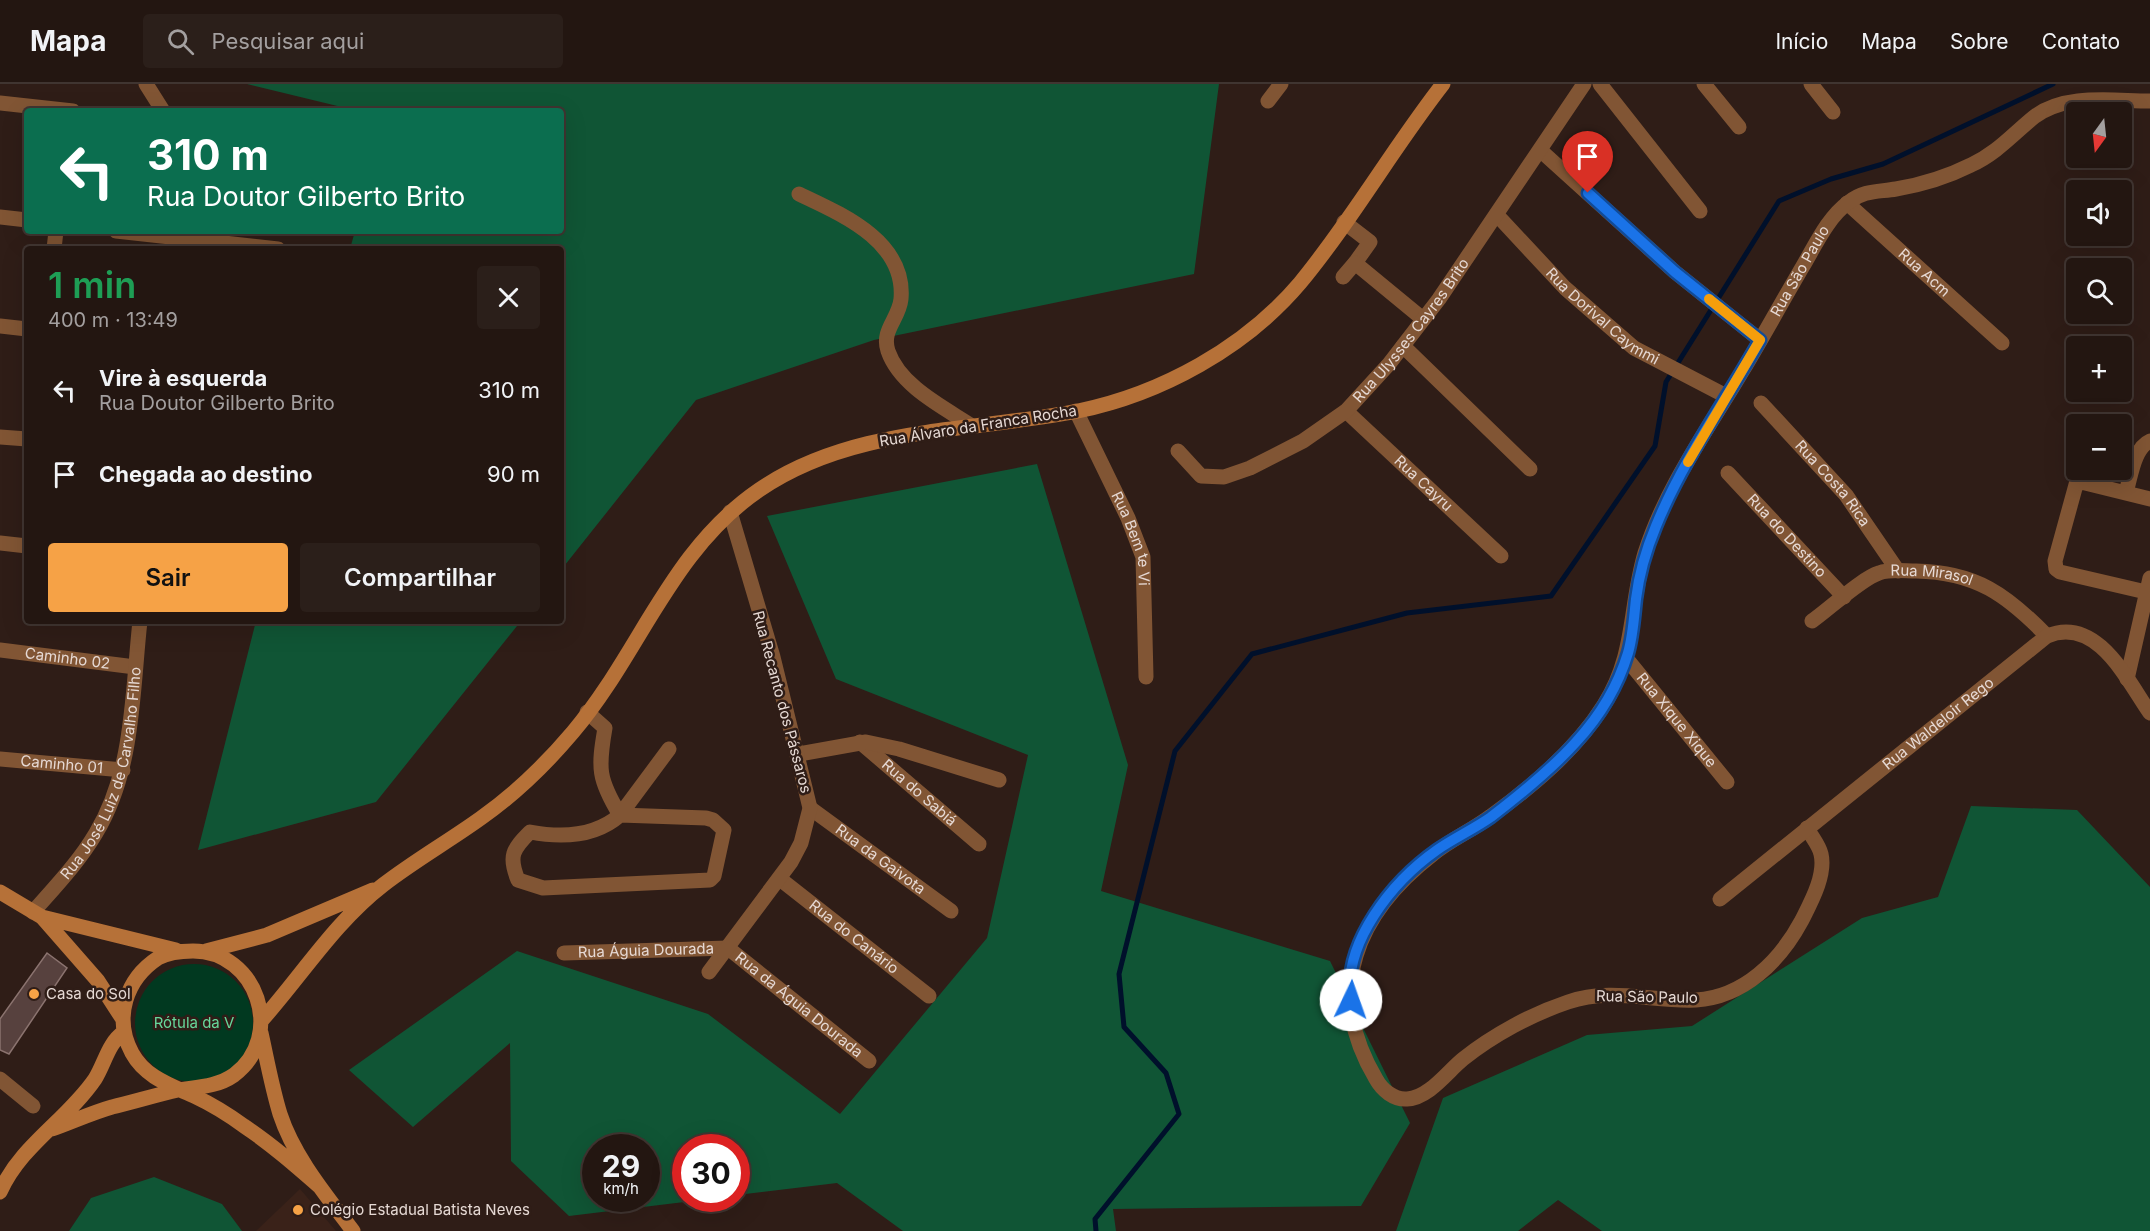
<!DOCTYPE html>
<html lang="pt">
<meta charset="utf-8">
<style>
body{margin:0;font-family:Inter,sans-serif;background:#2b1f1a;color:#f1f3f6;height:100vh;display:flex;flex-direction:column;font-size:22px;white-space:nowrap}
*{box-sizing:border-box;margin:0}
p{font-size:20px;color:#a39f9f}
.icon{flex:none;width:33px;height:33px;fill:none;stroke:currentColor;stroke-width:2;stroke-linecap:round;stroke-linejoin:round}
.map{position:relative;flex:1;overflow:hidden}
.details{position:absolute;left:24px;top:162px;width:540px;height:378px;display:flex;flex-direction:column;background:#231611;border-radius:6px;box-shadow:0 6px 24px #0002,0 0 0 2px #403531}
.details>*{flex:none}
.banner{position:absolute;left:24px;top:24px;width:540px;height:126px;border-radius:6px;box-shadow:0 6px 24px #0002,0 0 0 2px #403531;background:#0b6e4f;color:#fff;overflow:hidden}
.needle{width:39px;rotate:195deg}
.controls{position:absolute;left:2066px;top:18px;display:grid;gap:12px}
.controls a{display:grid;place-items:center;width:66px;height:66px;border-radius:6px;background:#231611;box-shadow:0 6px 24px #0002,0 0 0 2px #403531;font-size:30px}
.speed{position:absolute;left:582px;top:1050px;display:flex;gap:12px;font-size:30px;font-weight:700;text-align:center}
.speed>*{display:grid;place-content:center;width:78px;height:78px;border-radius:50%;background:#231611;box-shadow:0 6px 24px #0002,0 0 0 2px #403531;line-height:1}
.speed small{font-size:15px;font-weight:400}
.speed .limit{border:9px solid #d22;background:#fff;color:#111}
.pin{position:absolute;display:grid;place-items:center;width:51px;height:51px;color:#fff;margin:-62px -26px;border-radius:50% 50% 50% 0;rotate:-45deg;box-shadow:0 0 6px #0007}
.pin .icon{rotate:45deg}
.me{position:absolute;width:66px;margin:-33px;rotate:3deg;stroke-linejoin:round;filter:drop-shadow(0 0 4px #0008)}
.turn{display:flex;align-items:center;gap:21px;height:126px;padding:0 24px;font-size:27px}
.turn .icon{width:78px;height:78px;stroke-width:2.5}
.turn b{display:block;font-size:42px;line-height:51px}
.round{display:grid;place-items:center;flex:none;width:63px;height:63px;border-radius:6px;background:#2b1f1a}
.head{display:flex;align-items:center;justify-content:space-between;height:102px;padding:0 24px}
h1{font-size:36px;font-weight:600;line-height:45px;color:#1e9e55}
.primary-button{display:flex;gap:12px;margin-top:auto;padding:12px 24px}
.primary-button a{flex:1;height:69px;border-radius:6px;background:#f6a246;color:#111;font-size:24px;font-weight:600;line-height:69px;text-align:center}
.primary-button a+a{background:#2b1f1a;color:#f1f3f6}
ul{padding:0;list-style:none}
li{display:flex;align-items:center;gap:18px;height:84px;padding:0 24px}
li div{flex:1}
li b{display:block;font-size:22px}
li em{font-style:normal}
header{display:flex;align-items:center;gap:36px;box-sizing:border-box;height:84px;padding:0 30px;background:#231611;border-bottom:2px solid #403531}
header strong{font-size:28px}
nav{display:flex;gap:33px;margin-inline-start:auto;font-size:21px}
.search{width:420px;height:54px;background:#2b1f1a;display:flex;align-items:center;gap:15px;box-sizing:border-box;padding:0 21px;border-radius:6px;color:#a39f9f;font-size:22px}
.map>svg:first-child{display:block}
</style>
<header>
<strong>Mapa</strong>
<div class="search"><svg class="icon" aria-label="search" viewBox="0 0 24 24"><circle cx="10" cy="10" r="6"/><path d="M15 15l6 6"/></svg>Pesquisar aqui</div>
<nav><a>Início</a><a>Mapa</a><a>Sobre</a><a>Contato</a></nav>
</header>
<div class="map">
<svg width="2150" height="1147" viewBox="0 0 2150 1147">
<rect width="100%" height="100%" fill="#2f1d17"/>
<!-- built -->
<path fill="#3a2219" d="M 300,1105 L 336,1147 L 256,1147 Z"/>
<!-- green -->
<path fill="#013920" d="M135 939a59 59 0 1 1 118 0a59 59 0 1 1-118 0Z"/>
<!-- forest -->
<path fill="#105535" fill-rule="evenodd" d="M 247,0 L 1219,0 L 1194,190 L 874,256 L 696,316 L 561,486 L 561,165 L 350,165 L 355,147 L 561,147 L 561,27 L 358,27 Z
M 1037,380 L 1128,681 L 1101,807 L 1330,877 L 1410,1039 L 1361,1122 L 1113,1125 L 1116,1147 L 903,1147 L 837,1099 L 737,1111 L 736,1064 L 686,1064 L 686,1114 L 709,1115 L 569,1132 L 511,1077 L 510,959 L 413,1043 L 349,986 L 517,867 L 708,930 L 840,1030 L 987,854 L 1028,671 L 836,595 L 767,432 ZM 596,1064 L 646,1064 L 646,1114 L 596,1114 Z
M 256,537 L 521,537 L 376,718 L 198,766 Z
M 1971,722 L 2077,726 L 2150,803 L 2150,1147 L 1602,1147 L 1558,1116 L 1518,1147 L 1396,1147 L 1443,1014 L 1587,951 L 1692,942 L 1862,834 L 1938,813 Z
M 154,1093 L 222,1120 L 242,1147 L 69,1147 L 91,1114 Z"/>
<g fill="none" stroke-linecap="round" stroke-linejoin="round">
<!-- stream -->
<path stroke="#00102b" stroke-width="5" d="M 1096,1147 L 1095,1135 L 1179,1030 L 1166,989 L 1124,943 L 1119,890 L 1175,667 L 1252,570 L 1407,529 L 1551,512 L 1655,362 L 1666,298 L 1779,117 L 1831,95 L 1883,80 L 2053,0"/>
</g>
<!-- building -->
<path fill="#57413e" stroke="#8b736f" stroke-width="1.5" d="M 47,869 L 67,884 L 9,970 L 0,966 L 0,935 Z"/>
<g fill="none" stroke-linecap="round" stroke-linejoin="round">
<!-- street -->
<g stroke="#815534" stroke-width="15">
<path d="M 146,0 L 163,27"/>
<path d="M 1600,0 L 1700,127"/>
<path d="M 1704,0 L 1739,43"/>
<path d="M 1811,0 L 1833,28"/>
<path d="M 1268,17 L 1281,0"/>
<path d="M 0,19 L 73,27"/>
<path d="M 1540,66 L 1675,188 L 1760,256"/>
<path d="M 799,110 C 841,130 906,157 901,215 C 899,235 881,246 888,267 C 900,302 943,323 972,342"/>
<path id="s1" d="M 1847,119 L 2002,259"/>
<path id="s2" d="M 1497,131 L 1565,204 L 1634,264 L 1726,312"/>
<path d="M 0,133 L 27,136"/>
<path d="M 1344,138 L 1370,158 L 1355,179 L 1423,235"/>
<path d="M 116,147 L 278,165"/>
<path d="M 54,165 L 56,147"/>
<path d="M 1343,193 L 1355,179"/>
<path d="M 0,242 L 27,245"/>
<path d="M 1403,262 L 1530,385"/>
<path id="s3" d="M 1761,319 L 1846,411 L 1898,487"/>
<path id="s4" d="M 1076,327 L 1128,434 L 1143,473 L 1146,593"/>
<path id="s5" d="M 1346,327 L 1501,472"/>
<path d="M 0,353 L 27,355"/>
<path id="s6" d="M 1178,367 L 1201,392 L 1224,393 L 1250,384 L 1303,357 L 1346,327 L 1389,280 L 1439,215 L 1584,0"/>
<path id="s7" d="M 1728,389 L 1844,513"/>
<path d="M 2126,408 C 2131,392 2134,364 2150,357"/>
<path d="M 0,459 L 27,462"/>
<path d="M 2146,508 L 2060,488 L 2056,485 L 2055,477 L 2077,397 L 2150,415"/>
<path id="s8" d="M 1812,537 C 1828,526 1862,494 1879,489 C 1890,485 1904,487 1916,487 C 1976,488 2007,511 2047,552"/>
<path id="s9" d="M 0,566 L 135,583"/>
<path id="s10" d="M 1626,574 L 1727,698"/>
<path d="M 2127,595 L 2150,494"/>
<path d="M 587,628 L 605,644 C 598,684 598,695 620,731 L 706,734 L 713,736 L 724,746 L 714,792 L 710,796 L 543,804 L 518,796 C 508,772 513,765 530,748 C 562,754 595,753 620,731 L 669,665"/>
<path id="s11" d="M 860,658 L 979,760"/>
<path d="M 799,670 L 866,658 L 899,665 L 999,696"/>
<path id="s12" d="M 0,675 L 123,686"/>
<path id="s13" d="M 810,724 L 951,827"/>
<path id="s14" d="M 1807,744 C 1811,752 1819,761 1821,770 C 1826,791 1811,818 1802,836 C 1780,877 1744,913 1696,916 C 1653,918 1611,903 1568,918 C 1532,930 1493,951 1463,975 C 1448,987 1429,1014 1407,1015 C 1394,1016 1382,1006 1376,995 C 1323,906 1357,829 1433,770 C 1451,755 1473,746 1491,732 C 1533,702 1576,666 1604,621 C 1636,570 1629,523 1645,469 C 1666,403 1708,345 1743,286 C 1764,251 1783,216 1803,182 C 1816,160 1828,133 1849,118 C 1864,106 1878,108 1896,105 C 1920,101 1949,92 1971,81 C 1997,69 2013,50 2034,33 C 2065,9 2113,17 2150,17"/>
<path id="s15" d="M 780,795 L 929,912"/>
<path id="s16" d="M 1720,815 L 2047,552 C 2097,531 2127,596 2150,629"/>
<path id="s17" d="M 33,828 C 55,803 79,778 96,749 C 134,686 132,609 140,537"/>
<path id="s18" d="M 564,869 L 728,864 L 869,977"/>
<path d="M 709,888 L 791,778 L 801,759 L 810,724 L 773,573 L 730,428"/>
<path d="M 0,995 L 33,1022"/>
</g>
<!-- secondary -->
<path stroke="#b67138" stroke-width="15" d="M 0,808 L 42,833 L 176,866
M 42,833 L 98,897 L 122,934
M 206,867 L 267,851 L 373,806
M 262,936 C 302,891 335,838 383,801 C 414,777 449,757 481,734 C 515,710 546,680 573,648 C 640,569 670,467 759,406 C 852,342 972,348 1078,327 C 1161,310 1245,264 1300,199 C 1352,136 1393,64 1443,0
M 261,949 C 267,976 272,1004 280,1030 C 294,1073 326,1111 353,1147
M 52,1045 C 72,1038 91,1029 112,1023 C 133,1018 156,1011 178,1006 C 197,1003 217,1003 234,991 C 286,952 257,867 193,867 C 181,867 169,868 158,874 C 126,895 113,934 132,969 C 145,993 170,1001 194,1012 C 211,1020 229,1031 244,1042 C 271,1060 295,1081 319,1102
M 0,1108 C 21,1061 67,1036 95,995 C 105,979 108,959 124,948"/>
</g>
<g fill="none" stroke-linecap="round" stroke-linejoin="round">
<!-- route casing -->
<g stroke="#114b97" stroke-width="15">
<path id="route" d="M 1351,916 C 1342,859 1393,797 1437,766 C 1454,754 1474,745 1491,733 C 1521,710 1551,686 1576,658 C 1599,633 1618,602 1628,569 C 1633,552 1634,533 1636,515 C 1639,490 1646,466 1656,442 C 1683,376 1725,318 1760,256 L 1675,188 L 1588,109"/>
</g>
<!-- route -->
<use href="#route" stroke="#1a73e8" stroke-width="10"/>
<!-- slow -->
<path stroke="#f59e0b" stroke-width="10" d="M 1688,378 L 1760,256 L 1709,215"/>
</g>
<!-- markers -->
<g fill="#f6a246" stroke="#2f1d17" stroke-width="2">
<circle cx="34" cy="910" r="6"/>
<circle cx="298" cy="1126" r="6"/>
</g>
<g text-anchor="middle" stroke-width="5" stroke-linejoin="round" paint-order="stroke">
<!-- street labels -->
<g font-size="15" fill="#e6d9d4" stroke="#2f1d17">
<text dy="5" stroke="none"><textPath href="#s14" startOffset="1564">Rua São Paulo</textPath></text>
<text dy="5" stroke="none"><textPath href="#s1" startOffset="104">Rua Acm</textPath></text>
<text dy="5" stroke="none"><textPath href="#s2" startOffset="147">Rua Dorival Caymmi</textPath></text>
<text dy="5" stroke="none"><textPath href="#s6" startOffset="300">Rua Ulysses Cayres Brito</textPath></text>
<text transform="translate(978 342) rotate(-9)" y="5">Rua Álvaro da Franca Rocha</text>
<text dy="5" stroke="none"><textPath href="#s5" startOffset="106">Rua Cayru</textPath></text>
<text dy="5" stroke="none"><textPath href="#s3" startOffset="108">Rua Costa Rica</textPath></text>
<text dy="5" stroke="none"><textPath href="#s7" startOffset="86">Rua do Destino</textPath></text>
<text dy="5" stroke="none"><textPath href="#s4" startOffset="140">Rua Bem te Vi</textPath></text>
<text dy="5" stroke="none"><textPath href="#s8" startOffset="136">Rua Mirasol</textPath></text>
<text dy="5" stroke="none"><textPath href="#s9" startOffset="68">Caminho 02</textPath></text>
<text transform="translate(782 618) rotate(75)" y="5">Rua Recanto dos Pássaros</text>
<text dy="5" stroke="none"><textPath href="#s10" startOffset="80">Rua Xique Xique</textPath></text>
<text dy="5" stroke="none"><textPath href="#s16" startOffset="280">Rua Waldeloir Rego</textPath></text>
<text dy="5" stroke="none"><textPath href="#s12" startOffset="62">Caminho 01</textPath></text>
<text dy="5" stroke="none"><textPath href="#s17" startOffset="160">Rua José Luiz de Carvalho Filho</textPath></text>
<text dy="5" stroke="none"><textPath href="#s11" startOffset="78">Rua do Sabiá</textPath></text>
<text dy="5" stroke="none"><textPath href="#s13" startOffset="87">Rua da Gaivota</textPath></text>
<text dy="5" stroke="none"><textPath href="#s15" startOffset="94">Rua do Canário</textPath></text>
<text dy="5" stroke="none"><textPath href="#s18" startOffset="82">Rua Águia Dourada</textPath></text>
<text transform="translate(1647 913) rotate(1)" y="5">Rua São Paulo</text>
<text dy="5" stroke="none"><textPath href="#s18" startOffset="255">Rua da Águia Dourada</textPath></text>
</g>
<!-- poi labels -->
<g font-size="15" fill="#e6d9d4" stroke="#2f1d17" text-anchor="start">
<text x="46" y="915">Casa do Sol</text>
<text x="310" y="1131">Colégio Estadual Batista Neves</text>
</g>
<!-- park labels -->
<g font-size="15" fill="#67d99c" stroke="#2f1d17">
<text x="194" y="944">Rótula da V</text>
</g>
</g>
</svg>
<div class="controls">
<a><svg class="needle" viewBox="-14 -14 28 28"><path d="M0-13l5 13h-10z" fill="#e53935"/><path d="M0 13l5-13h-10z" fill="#a39f9f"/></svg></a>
<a><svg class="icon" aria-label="sound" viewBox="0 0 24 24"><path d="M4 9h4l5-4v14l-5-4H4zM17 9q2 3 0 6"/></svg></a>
<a><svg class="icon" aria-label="search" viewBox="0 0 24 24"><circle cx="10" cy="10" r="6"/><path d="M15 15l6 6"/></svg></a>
<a>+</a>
<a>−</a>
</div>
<div class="speed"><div>29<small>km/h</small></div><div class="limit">30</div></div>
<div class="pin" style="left:1588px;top:109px;background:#d93025"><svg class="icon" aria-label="arrive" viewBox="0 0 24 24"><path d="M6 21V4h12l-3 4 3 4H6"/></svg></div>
<svg class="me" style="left:1351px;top:916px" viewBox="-20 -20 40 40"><circle r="19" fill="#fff"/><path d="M0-13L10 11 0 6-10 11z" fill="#1a73e8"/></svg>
<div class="banner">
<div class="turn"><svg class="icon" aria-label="left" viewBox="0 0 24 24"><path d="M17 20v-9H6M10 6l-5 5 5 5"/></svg><div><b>310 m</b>Rua Doutor Gilberto Brito</div></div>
</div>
<section class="details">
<div class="head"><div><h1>1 min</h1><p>400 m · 13:49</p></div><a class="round"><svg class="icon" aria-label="close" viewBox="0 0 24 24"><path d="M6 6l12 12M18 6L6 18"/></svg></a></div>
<ul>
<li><svg class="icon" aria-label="left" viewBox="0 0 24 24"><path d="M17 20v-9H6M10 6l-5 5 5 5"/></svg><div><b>Vire à esquerda</b><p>Rua Doutor Gilberto Brito</p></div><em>310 m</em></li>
<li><svg class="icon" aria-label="arrive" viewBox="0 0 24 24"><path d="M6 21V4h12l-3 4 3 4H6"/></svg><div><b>Chegada ao destino</b></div><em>90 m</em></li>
</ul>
<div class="primary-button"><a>Sair</a><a>Compartilhar</a></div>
</section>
</div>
